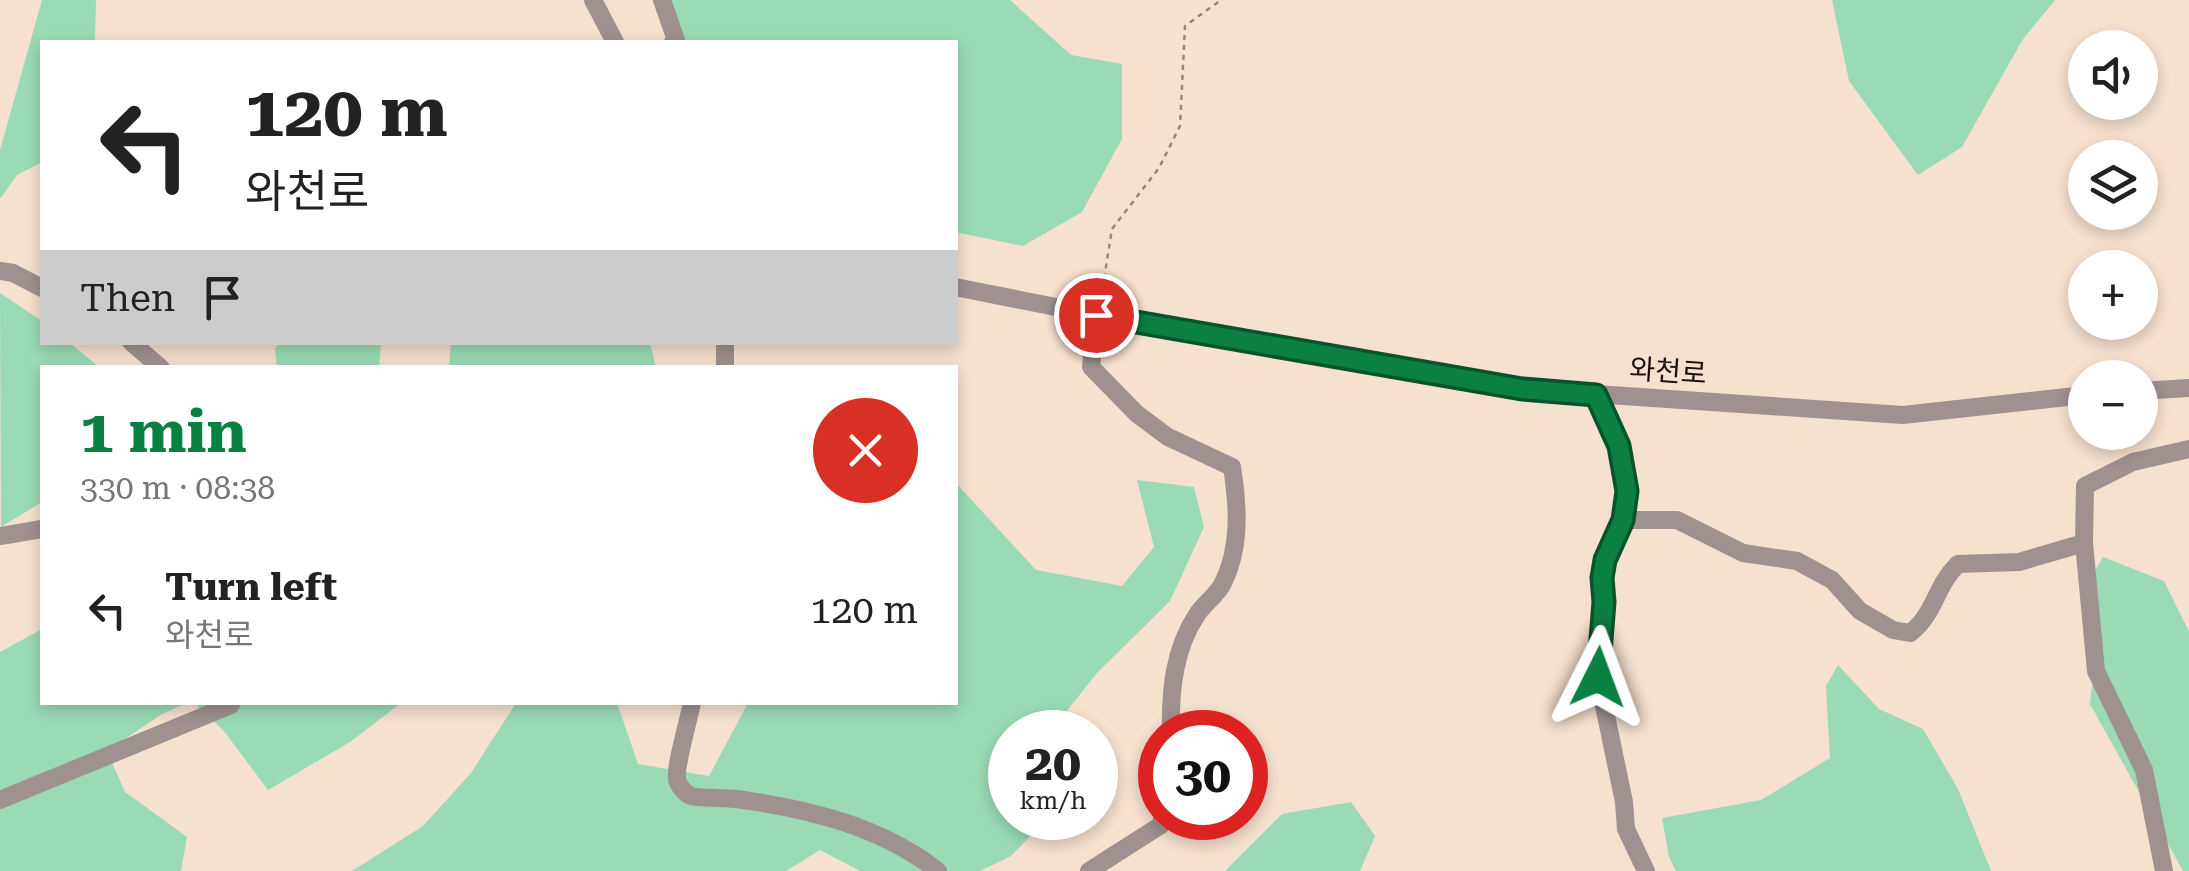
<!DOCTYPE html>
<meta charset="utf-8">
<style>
body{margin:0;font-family:"Roboto Serif","Noto Sans KR",serif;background:#f2f2f2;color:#222;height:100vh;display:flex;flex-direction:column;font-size:38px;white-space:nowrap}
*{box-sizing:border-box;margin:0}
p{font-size:32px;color:#767676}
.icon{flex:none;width:55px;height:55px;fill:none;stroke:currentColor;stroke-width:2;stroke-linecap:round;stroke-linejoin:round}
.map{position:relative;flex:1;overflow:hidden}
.sheet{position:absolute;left:40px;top:365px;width:918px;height:340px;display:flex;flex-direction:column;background:#fff;border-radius:0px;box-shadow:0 5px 15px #0003}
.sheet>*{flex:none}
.hud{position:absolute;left:40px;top:40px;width:918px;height:305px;border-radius:0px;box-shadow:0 5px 15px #0003;background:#fff;color:#222;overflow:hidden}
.buttons{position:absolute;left:2068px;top:30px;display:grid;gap:20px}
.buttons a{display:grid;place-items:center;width:90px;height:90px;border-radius:50%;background:#fff;box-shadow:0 5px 15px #0003;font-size:50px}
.speed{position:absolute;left:988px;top:710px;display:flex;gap:20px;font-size:50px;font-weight:700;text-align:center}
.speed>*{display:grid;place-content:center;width:130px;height:130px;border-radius:50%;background:#fff;box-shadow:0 5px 15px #0003;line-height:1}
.speed small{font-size:25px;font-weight:400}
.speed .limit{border:15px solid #d22;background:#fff;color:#111}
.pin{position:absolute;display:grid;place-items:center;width:85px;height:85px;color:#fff;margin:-42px;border:5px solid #fff;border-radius:50%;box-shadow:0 2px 10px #0007}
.me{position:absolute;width:110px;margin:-55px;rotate:3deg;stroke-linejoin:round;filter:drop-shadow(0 0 8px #0008)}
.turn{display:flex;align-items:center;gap:35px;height:210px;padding:0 40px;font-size:45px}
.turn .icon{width:130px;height:130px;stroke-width:2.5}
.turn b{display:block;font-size:70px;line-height:85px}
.then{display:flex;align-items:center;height:95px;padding:0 40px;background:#0003;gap:20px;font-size:38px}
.round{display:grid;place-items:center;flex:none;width:105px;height:105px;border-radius:52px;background:#f2f2f2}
.summary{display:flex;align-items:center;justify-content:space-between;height:170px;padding:0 40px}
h1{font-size:60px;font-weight:700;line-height:75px;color:#0b8043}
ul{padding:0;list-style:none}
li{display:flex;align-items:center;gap:30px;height:150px;padding:0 40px}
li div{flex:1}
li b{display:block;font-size:38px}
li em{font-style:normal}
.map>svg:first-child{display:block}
</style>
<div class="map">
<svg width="2189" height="871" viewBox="0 0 2189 871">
<rect width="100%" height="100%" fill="#f6e0ce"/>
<!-- green -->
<path fill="#9adab5" d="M 42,0 L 96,0 L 95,42 L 42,42 L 42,162 L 17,175 L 0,199 L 0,150 Z
M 655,0 L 1010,0 L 1071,55 L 1122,64 L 1122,139 L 1082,212 L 1023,246 L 955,232 L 955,42 L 671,42 Z
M 1832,0 L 2055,0 L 2023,39 L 1962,147 L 1918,175 L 1849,81 Z
M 0,293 L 42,321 L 42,342 L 70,343 L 99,367 L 42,368 L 42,502 L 1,527 Z
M 279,342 L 381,343 L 379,367 L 277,367 L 275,349 Z
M 451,342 L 650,343 L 656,367 L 449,367 Z
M 1137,480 L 1194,487 L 1204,527 L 1170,601 L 1097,673 L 1054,727 L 1053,732 L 1010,732 L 1010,818 L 1048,818 L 1011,856 L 980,871 L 860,871 L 820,850 L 786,871 L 352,871 L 423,826 L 471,773 L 516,703 L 617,703 L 638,764 L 709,776 L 748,703 L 955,702 L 955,482 L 1036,570 L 1122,586 L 1154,547 Z
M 2103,557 L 2164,581 L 2189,632 L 2189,871 L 2183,871 L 2090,704 L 2096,650 L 2087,585 Z
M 42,629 L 42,702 L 187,703 L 162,714 L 107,751 L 125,792 L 187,837 L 181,871 L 0,871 L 0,652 Z
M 1838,665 L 1879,709 L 1923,729 L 1958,789 L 1991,871 L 1676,871 L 1669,857 L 1662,818 L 1761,800 L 1830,758 L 1826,686 Z
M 194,703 L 401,703 L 350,742 L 268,790 L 224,731 Z
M 1351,802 L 1375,836 L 1360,871 L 1225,871 L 1282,814 Z"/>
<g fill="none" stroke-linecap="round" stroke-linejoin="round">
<!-- path -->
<path stroke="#97877a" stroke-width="2.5" stroke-dasharray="5 5" stroke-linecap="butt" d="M 1101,298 L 1112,229 L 1159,168 L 1180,126 L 1185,26 L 1221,0"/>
<!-- minor -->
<path stroke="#9e918f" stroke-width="18" d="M 593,0 L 615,42
M 662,0 L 676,40 L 673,42
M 0,271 L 13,273 L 42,288
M 955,287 L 1096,315 L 1522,389 L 1903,415 L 2085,395
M 1096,315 L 1091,367 L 1137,414 L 1168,437 L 1232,467 C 1238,505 1241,547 1223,583 C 1218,594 1206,602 1198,613 C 1174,648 1170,691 1171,732
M 131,342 L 161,368
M 725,342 L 725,368
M 2140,391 L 2189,388
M 1596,395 L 1619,446 L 1627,491 L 1623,520 L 1605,560 L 1602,578 L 1603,602 L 1598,677 L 1624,802 L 1626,829 L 1646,871
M 1623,520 L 1677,520 L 1743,553 L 1797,561 L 1832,580 L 1860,611 L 1893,630 L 1910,633 C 1936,613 1935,586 1958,564 L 2019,562 L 2084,543
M 0,536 L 42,529
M 692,702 C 689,720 675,765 677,779 C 678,785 685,794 691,796 C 701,799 724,797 737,799 C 809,809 880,826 938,871
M 0,800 L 231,705
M 1089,871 L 1161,825 L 1162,818
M 2164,871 L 2144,770 L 2096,671 L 2084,543 L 2085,486 L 2133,462 L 2189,449"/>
</g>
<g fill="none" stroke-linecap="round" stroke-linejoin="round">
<!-- route casing -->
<g stroke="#07532c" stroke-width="25">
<path id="route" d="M 1096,315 L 1522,389 L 1596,395 L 1619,446 L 1627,491 L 1623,520 L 1605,560 L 1602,578 L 1604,602 L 1598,677"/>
</g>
<!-- route -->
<use href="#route" stroke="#0b8043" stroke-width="18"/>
</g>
<g text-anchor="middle" stroke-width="8" stroke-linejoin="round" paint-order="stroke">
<!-- street labels -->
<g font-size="28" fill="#1a120c" stroke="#f6e0ce">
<text transform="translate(1668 371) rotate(4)" y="10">와천로</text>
</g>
</g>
</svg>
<div class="buttons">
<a><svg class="icon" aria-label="sound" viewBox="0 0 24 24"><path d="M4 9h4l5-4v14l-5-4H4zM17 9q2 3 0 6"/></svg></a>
<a><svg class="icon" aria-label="layers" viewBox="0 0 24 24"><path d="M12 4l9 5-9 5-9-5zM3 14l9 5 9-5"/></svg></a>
<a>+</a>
<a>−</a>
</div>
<div class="speed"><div>20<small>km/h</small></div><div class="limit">30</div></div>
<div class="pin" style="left:1096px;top:315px;background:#d93025"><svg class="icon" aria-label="arrive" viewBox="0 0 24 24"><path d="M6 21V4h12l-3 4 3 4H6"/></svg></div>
<svg class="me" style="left:1598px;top:677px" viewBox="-20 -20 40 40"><path d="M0-17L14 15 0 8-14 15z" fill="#0b8043" stroke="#fff" stroke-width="4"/></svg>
<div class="hud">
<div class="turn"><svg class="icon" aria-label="left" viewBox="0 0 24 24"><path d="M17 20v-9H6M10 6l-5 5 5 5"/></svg><div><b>120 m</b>와천로</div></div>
<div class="then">Then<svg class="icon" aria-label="arrive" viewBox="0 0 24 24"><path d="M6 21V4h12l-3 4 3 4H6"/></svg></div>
</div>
<section class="sheet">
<div class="summary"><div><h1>1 min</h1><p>330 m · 08:38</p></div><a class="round" style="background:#d93025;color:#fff"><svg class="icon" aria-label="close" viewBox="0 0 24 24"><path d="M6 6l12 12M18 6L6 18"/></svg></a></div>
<ul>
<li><svg class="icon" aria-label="left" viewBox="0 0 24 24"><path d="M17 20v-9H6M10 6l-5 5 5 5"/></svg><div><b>Turn left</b><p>와천로</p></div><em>120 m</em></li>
</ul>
</section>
</div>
